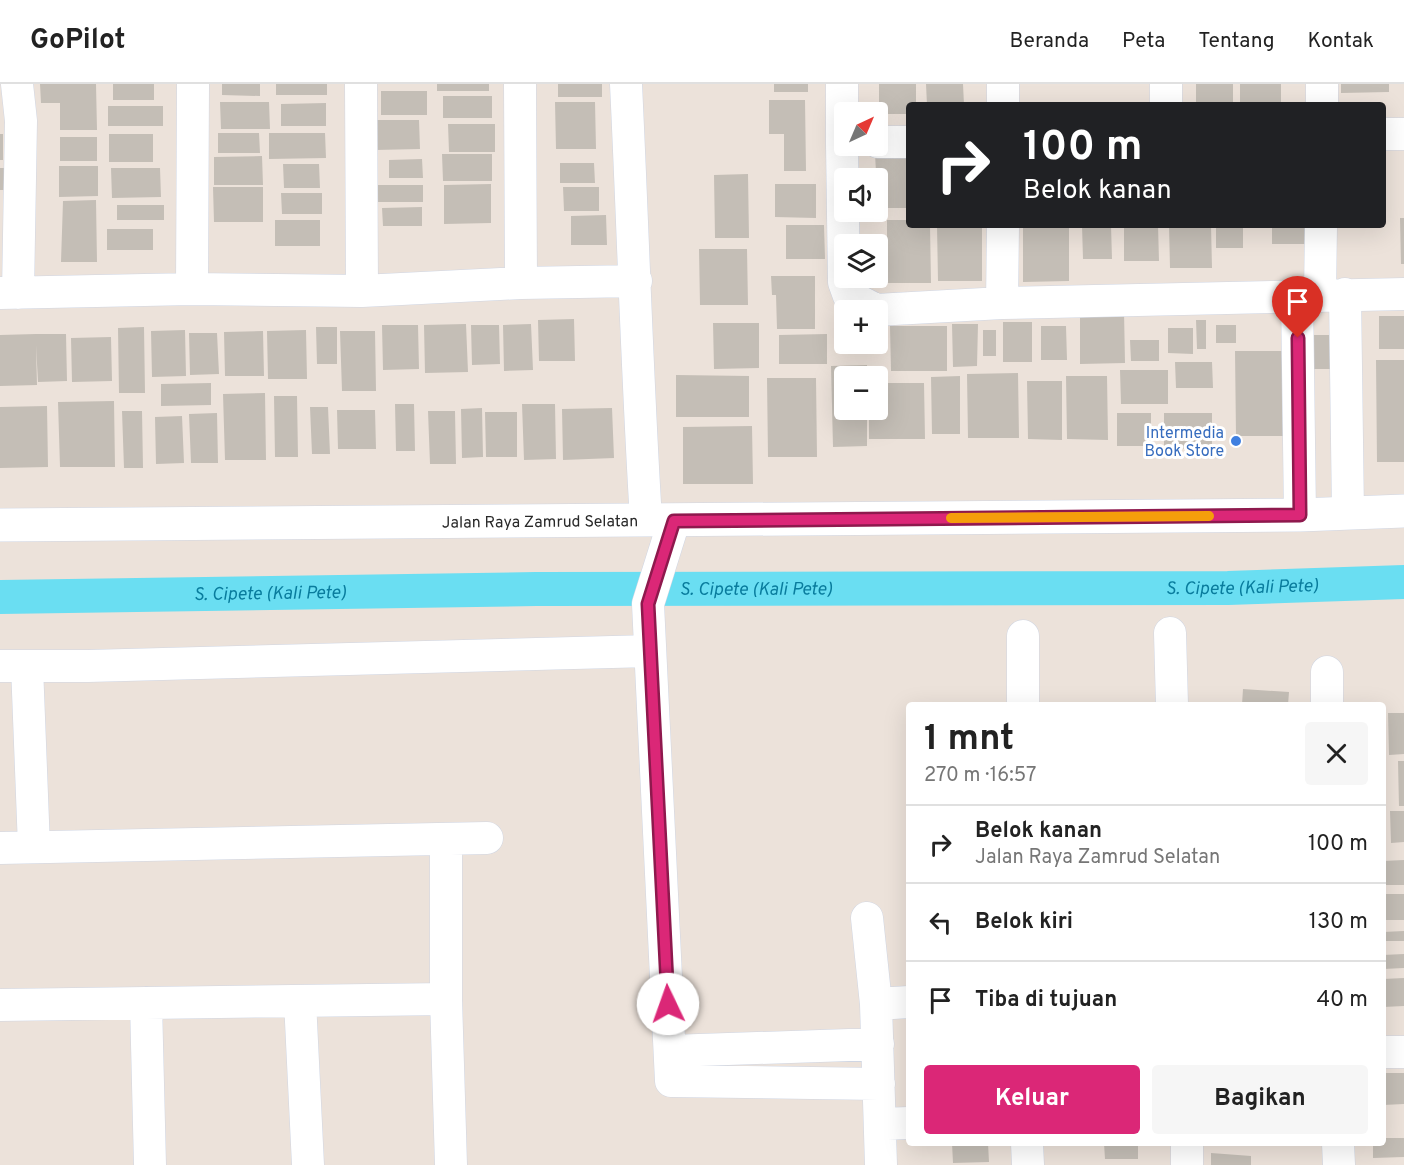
<!DOCTYPE html>
<html lang="id">
<meta charset="utf-8">
<style>
body{margin:0;font-family:Overpass,sans-serif;background:#f6f6f6;color:#222;height:100vh;display:flex;flex-direction:column;font-size:22px;white-space:nowrap}
*{box-sizing:border-box;margin:0}
p{font-size:20px;color:#767676}
.icon{flex:none;width:33px;height:33px;fill:none;stroke:currentColor;stroke-width:2;stroke-linecap:round;stroke-linejoin:round}
.map{position:relative;flex:1;overflow:hidden}
.sheet{position:absolute;left:906px;top:618px;width:480px;height:444px;display:flex;flex-direction:column;background:#fff;border-radius:6px;box-shadow:0 6px 24px #0002}
.sheet>*{flex:none}
.hud{position:absolute;left:906px;top:18px;width:480px;height:126px;border-radius:6px;box-shadow:0 6px 24px #0002;background:#202124;color:#fff;overflow:hidden}
.needle{width:39px;rotate:44deg}
.tools{position:absolute;left:834px;top:18px;display:grid;gap:12px}
.tools a{display:grid;place-items:center;width:54px;height:54px;border-radius:6px;background:#fff;box-shadow:0 6px 24px #0002;font-size:30px}
.pin{position:absolute;display:grid;place-items:center;width:51px;height:51px;color:#fff;margin:-62px -26px;border-radius:50% 50% 50% 0;rotate:-45deg;box-shadow:0 0 6px #0007}
.pin .icon{rotate:45deg}
.me{position:absolute;width:66px;margin:-33px;rotate:357deg;stroke-linejoin:round;filter:drop-shadow(0 0 4px #0008)}
.turn{display:flex;align-items:center;gap:21px;height:126px;padding:0 18px;font-size:27px}
.turn .icon{width:78px;height:78px;stroke-width:2.5}
.turn b{display:block;font-size:42px;line-height:51px}
.round{display:grid;place-items:center;flex:none;width:63px;height:63px;border-radius:6px;background:#f6f6f6}
.overview{display:flex;align-items:center;justify-content:space-between;height:102px;padding:0 18px}
h1{font-size:36px;font-weight:700;line-height:45px}
.button{display:flex;gap:12px;margin-top:auto;padding:12px 18px}
.button a{flex:1;height:69px;border-radius:6px;background:#db2777;color:#fff;font-size:24px;font-weight:700;line-height:69px;text-align:center}
.button a+a{background:#f6f6f6;color:#222}
ul{padding:0;list-style:none}
li{display:flex;align-items:center;gap:18px;height:78px;padding:0 18px;border-top:2px solid #e0e0e0}
li div{flex:1}
li b{display:block;font-size:22px}
li em{font-style:normal}
header{display:flex;align-items:center;gap:36px;box-sizing:border-box;height:84px;padding:0 30px;background:#fff;border-bottom:2px solid #e0e0e0}
header strong{font-size:28px}
nav{display:flex;gap:33px;margin-inline-start:auto;font-size:21px}
.map>svg:first-child{display:block}
</style>
<header>
<strong>GoPilot</strong>
<nav><a>Beranda</a><a>Peta</a><a>Tentang</a><a>Kontak</a></nav>
</header>
<div class="map">
<svg width="1404" height="1081" viewBox="0 0 1404 1081">
<rect width="100%" height="100%" fill="#ece2da"/>
<g fill="none" stroke-linecap="round" stroke-linejoin="round">
<!-- canal -->
<path stroke="#6adef2" stroke-width="34" id="s1" d="M 0,513 L 536,505 L 1228,504 L 1404,498"/>
</g>
<!-- building -->
<path fill="#c4beb6" d="M 40,0 L 96,0 L 97,46 L 60,46 L 60,19 L 41,19 Z
M 113,0 L 154,0 L 154,16 L 113,16 Z
M 222,0 L 260,0 L 260,12 L 222,11 Z
M 276,0 L 327,0 L 327,11 L 276,11 Z
M 437,0 L 489,0 L 489,7 L 437,7 Z
M 558,0 L 602,0 L 602,13 L 558,13 Z
M 774,0 L 808,0 L 808,8 L 774,8 Z
M 879,0 L 916,0 L 916,21 L 909,21 L 909,30 L 879,30 Z
M 926,0 L 963,0 L 964,21 L 927,21 Z
M 1196,0 L 1233,0 L 1233,21 L 1196,21 Z
M 1240,0 L 1281,0 L 1281,21 L 1240,21 Z
M 1341,0 L 1389,0 L 1389,8 L 1341,9 Z
M 381,7 L 427,7 L 427,31 L 381,31 Z
M 443,12 L 492,12 L 492,34 L 443,34 Z
M 769,16 L 805,16 L 806,87 L 784,87 L 784,50 L 769,50 Z
M 220,18 L 269,18 L 270,45 L 221,45 Z
M 555,18 L 595,18 L 596,65 L 556,65 Z
M 326,19 L 326,42 L 281,42 L 281,20 Z
M 108,22 L 163,22 L 163,42 L 108,42 Z
M 375,36 L 419,36 L 420,65 L 375,66 Z
M 448,40 L 495,40 L 495,68 L 449,68 Z
M 218,49 L 259,49 L 260,69 L 218,69 Z
M 269,49 L 325,49 L 326,74 L 269,75 Z
M 0,50 L 3,50 L 3,76 L 0,76 Z
M 109,50 L 153,50 L 153,78 L 109,78 Z
M 60,53 L 97,53 L 97,77 L 60,77 Z
M 442,70 L 492,70 L 492,97 L 443,97 Z
M 875,70 L 909,70 L 909,124 L 878,124 Z
M 262,72 L 263,101 L 214,101 L 214,73 Z
M 422,75 L 423,94 L 389,94 L 389,76 Z
M 560,79 L 594,79 L 595,99 L 560,99 Z
M 283,80 L 319,80 L 320,104 L 284,104 Z
M 59,82 L 98,82 L 98,112 L 59,113 Z
M 0,84 L 11,84 L 11,106 L 0,106 Z
M 111,84 L 160,84 L 161,113 L 112,114 Z
M 748,90 L 749,154 L 715,154 L 714,91 Z
M 491,100 L 491,139 L 444,140 L 444,101 Z
M 775,100 L 816,100 L 816,134 L 775,133 Z
M 377,101 L 423,101 L 423,118 L 377,118 Z
M 213,103 L 263,103 L 263,138 L 214,138 Z
M 563,103 L 599,103 L 599,127 L 564,127 Z
M 281,109 L 322,109 L 322,130 L 282,130 Z
M 96,116 L 97,178 L 61,178 L 63,117 Z
M 117,121 L 164,121 L 164,136 L 117,136 Z
M 422,123 L 422,142 L 383,142 L 382,124 Z
M 606,131 L 607,161 L 571,161 L 571,132 Z
M 1400,134 L 1404,134 L 1404,180 L 1401,180 Z
M 275,136 L 320,136 L 320,162 L 275,162 Z
M 887,136 L 909,136 L 909,141 L 930,141 L 931,199 L 887,199 Z
M 786,141 L 824,141 L 825,175 L 786,175 Z
M 937,141 L 982,141 L 982,197 L 938,197 Z
M 1082,141 L 1111,141 L 1112,175 L 1083,175 Z
M 1124,141 L 1158,141 L 1159,177 L 1124,177 Z
M 1169,141 L 1211,141 L 1212,184 L 1170,184 Z
M 1216,141 L 1243,141 L 1243,164 L 1216,164 Z
M 1272,141 L 1314,141 L 1314,160 L 1272,160 Z
M 1069,142 L 1069,197 L 1023,198 L 1023,143 Z
M 107,145 L 153,145 L 153,166 L 107,166 Z
M 699,165 L 747,165 L 748,221 L 700,221 Z
M 771,192 L 815,192 L 815,245 L 777,245 L 776,211 L 772,211 Z
M 1080,227 L 1124,227 L 1125,279 L 1080,280 Z
M 1379,232 L 1404,232 L 1404,265 L 1379,265 Z
M 574,235 L 575,277 L 539,277 L 538,236 Z
M 1196,236 L 1206,236 L 1206,265 L 1197,265 Z
M 1003,238 L 1032,238 L 1032,278 L 1003,278 Z
M 713,239 L 759,239 L 759,284 L 714,285 Z
M 466,240 L 468,288 L 425,289 L 424,241 Z
M 531,240 L 533,286 L 504,287 L 503,241 Z
M 952,240 L 978,240 L 977,282 L 953,283 Z
M 382,241 L 418,241 L 419,285 L 383,286 Z
M 471,241 L 499,241 L 500,280 L 472,281 Z
M 1216,241 L 1236,241 L 1236,259 L 1216,259 Z
M 890,242 L 947,242 L 947,287 L 891,287 Z
M 1041,242 L 1066,242 L 1067,276 L 1041,276 Z
M 144,243 L 145,309 L 119,309 L 118,244 Z
M 316,243 L 337,243 L 337,280 L 317,280 Z
M 1168,244 L 1193,244 L 1193,270 L 1168,269 Z
M 185,246 L 186,292 L 152,293 L 151,247 Z
M 306,246 L 307,295 L 268,295 L 267,247 Z
M 983,246 L 996,246 L 996,272 L 983,272 Z
M 263,247 L 264,292 L 225,292 L 224,248 Z
M 340,247 L 375,247 L 376,307 L 342,307 Z
M 189,249 L 217,249 L 219,290 L 190,291 Z
M 36,250 L 66,250 L 67,297 L 38,298 L 36,261 L 37,301 L 0,302 L 0,251 Z
M 827,250 L 827,280 L 779,280 L 779,251 Z
M 1309,251 L 1343,251 L 1344,285 L 1310,285 Z
M 111,253 L 112,297 L 72,298 L 71,254 Z
M 1130,256 L 1159,256 L 1159,277 L 1131,277 Z
M 1235,267 L 1288,267 L 1289,352 L 1236,352 Z
M 1376,276 L 1404,276 L 1404,378 L 1377,378 Z
M 1175,278 L 1212,278 L 1213,304 L 1176,304 Z
M 867,281 L 867,292 L 844,292 L 844,326 L 867,326 L 867,362 L 833,363 L 831,282 Z
M 1120,286 L 1168,286 L 1168,320 L 1121,320 Z
M 1018,289 L 1019,354 L 968,354 L 967,290 Z
M 676,291 L 749,292 L 749,333 L 676,333 Z
M 960,292 L 960,350 L 932,350 L 931,293 Z
M 1066,292 L 1107,292 L 1108,356 L 1067,355 Z
M 767,294 L 816,294 L 817,373 L 768,373 Z
M 1027,297 L 1062,297 L 1062,356 L 1028,355 Z
M 211,299 L 211,321 L 161,322 L 161,300 Z
M 878,299 L 924,299 L 925,355 L 869,355 L 869,326 L 878,326 Z
M 265,309 L 266,376 L 225,376 L 223,310 Z
M 274,312 L 297,312 L 298,373 L 275,373 Z
M 114,317 L 115,383 L 60,383 L 58,318 Z
M 395,320 L 414,320 L 415,367 L 396,367 Z
M 522,320 L 555,320 L 556,375 L 524,376 Z
M 47,322 L 48,383 L 0,384 L 0,323 Z
M 310,323 L 328,323 L 330,370 L 312,370 Z
M 482,324 L 483,373 L 462,374 L 461,325 Z
M 612,324 L 614,374 L 563,376 L 562,325 Z
M 337,326 L 375,326 L 376,365 L 338,365 Z
M 122,327 L 142,327 L 143,384 L 124,384 Z
M 428,327 L 455,327 L 456,380 L 430,380 Z
M 485,328 L 517,328 L 517,373 L 486,373 Z
M 217,329 L 218,379 L 191,379 L 189,330 Z
M 1117,329 L 1151,329 L 1151,362 L 1117,362 Z
M 1164,329 L 1212,329 L 1212,364 L 1164,365 Z
M 182,332 L 184,379 L 156,380 L 155,333 Z
M 752,342 L 753,400 L 683,400 L 683,343 Z
M 1243,605 L 1289,608 L 1288,621 L 1242,621 Z
M 1388,629 L 1404,629 L 1404,670 L 1389,671 Z
M 1398,677 L 1404,677 L 1404,722 L 1399,722 Z
M 1390,727 L 1404,727 L 1404,758 L 1391,759 Z
M 1404,776 L 1404,801 L 1383,801 L 1383,777 Z
M 1383,810 L 1404,810 L 1404,836 L 1383,836 Z
M 1404,847 L 1404,857 L 1383,857 L 1383,848 Z
M 1404,870 L 1404,884 L 1383,885 L 1383,871 Z
M 1404,894 L 1404,922 L 1383,923 L 1383,895 Z
M 1383,989 L 1404,989 L 1404,1020 L 1383,1021 Z
M 1383,1054 L 1404,1054 L 1404,1073 L 1373,1074 L 1373,1059 L 1383,1059 Z
M 952,1059 L 988,1059 L 989,1078 L 953,1079 Z
M 1104,1059 L 1138,1059 L 1138,1075 L 1105,1075 Z
M 1211,1069 L 1251,1072 L 1251,1081 L 1211,1081 Z"/>
<g fill="none" stroke-linecap="round" stroke-linejoin="round">
<!-- street casing -->
<g stroke="#d0d6e3" stroke-width="33">
<path id="street" d="M 17,0 L 21,37 L 18,209
M 361,0 L 362,207
M 520,0 L 521,199
M 626,0 C 633,145 637,291 646,436
M 1003,0 L 1003,21
M 1166,21 L 1166,0
M 1322,21 L 1322,0
M 1383,50 L 1404,50
M 878,58 L 909,58
M 842,59 L 842,0
M 844,59 L 842,59 L 844,198 L 849,212 L 876,226 L 1002,219 L 1404,210
M 192,205 L 193,0
M 0,209 L 192,205 L 362,207 L 521,199 L 636,197
M 1297,210 L 1300,431
M 1320,210 L 1321,141
M 1345,210 L 1348,429
M 1002,219 L 1003,141
M 674,437 L 648,520 L 671,997 L 879,1000
M 1170,549 L 1172,621
M 1023,552 L 1023,621
M 0,582 L 88,582 L 650,567
M 27,582 L 34,763
M 1327,588 L 1327,621
M 446,755 L 446,915 L 451,1081
M 0,764 L 487,754
M 867,834 L 876,920 L 881,1081
M 300,917 L 308,1081
M 146,919 L 150,1081
M 876,920 L 909,918
M 0,921 L 446,915
M 670,967 L 878,960
M 1383,968 L 1404,968
M 880,1040 L 909,1039
M 1027,1059 L 1028,1081
M 1338,1059 L 1339,1081
M 1187,1081 L 1187,1059"/>
</g>
<!-- secondary casing -->
<g stroke="#d0d6e3" stroke-width="34">
<g id="secondary">
<path id="s2" d="M 0,441 L 1300,431 L 1404,427"/>
</g>
</g>
<!-- street -->
<use href="#street" stroke="#fff" stroke-width="32"/>
<!-- secondary -->
<use href="#secondary" stroke="#fff" stroke-width="33"/>
</g>
<g fill="none" stroke-linecap="round" stroke-linejoin="round">
<!-- route casing -->
<g stroke="#8e194d" stroke-width="15">
<path id="route" d="M 668,920 L 648,520 L 674,437 L 1300,431 L 1298,254"/>
</g>
<!-- route -->
<use href="#route" stroke="#db2777" stroke-width="10"/>
<!-- slow -->
<path stroke="#f59e0b" stroke-width="10" d="M 951,434 L 1209,432"/>
</g>
<!-- markers -->
<circle fill="#3f7fe0" stroke="#fff" stroke-width="2" cx="1236" cy="357" r="6"/>
<g text-anchor="middle" stroke-width="6" stroke-linejoin="round" paint-order="stroke">
<!-- shop labels -->
<g font-size="16" fill="#366cbe" stroke="#fff" text-anchor="end">
<text x="1224" y="354">Intermedia<tspan x="1224" dy="18">Book Store</tspan></text>
</g>
<!-- street labels -->
<g font-size="16" fill="#292929" stroke="#fff">
<text dy="6" stroke="none"><textPath href="#s2" startOffset="540">Jalan Raya Zamrud Selatan</textPath></text>
</g>
<!-- water labels -->
<g font-size="18" font-style="italic" fill="#097c9d" stroke="#fff">
<text dy="6" stroke="none"><textPath href="#s1" startOffset="1242">S. Cipete (Kali Pete)</textPath></text>
<text dy="6" stroke="none"><textPath href="#s1" startOffset="756">S. Cipete (Kali Pete)</textPath></text>
<text dy="6" stroke="none"><textPath href="#s1" startOffset="270">S. Cipete (Kali Pete)</textPath></text>
</g>
</g>
</svg>
<div class="tools">
<a><svg class="needle" viewBox="-14 -14 28 28"><path d="M0-13l5 13h-10z" fill="#e53935"/><path d="M0 13l5-13h-10z" fill="#767676"/></svg></a>
<a><svg class="icon" aria-label="sound" viewBox="0 0 24 24"><path d="M4 9h4l5-4v14l-5-4H4zM17 9q2 3 0 6"/></svg></a>
<a><svg class="icon" aria-label="layers" viewBox="0 0 24 24"><path d="M12 4l9 5-9 5-9-5zM3 14l9 5 9-5"/></svg></a>
<a>+</a>
<a>−</a>
</div>
<div class="pin" style="left:1298px;top:254px;background:#d93025"><svg class="icon" aria-label="arrive" viewBox="0 0 24 24"><path d="M6 21V4h12l-3 4 3 4H6"/></svg></div>
<svg class="me" style="left:668px;top:920px" viewBox="-20 -20 40 40"><circle r="19" fill="#fff"/><path d="M0-13L10 11 0 6-10 11z" fill="#db2777"/></svg>
<div class="hud">
<div class="turn"><svg class="icon" aria-label="right" viewBox="0 0 24 24"><path d="M7 20v-9h11M14 6l5 5-5 5"/></svg><div><b>100 m</b>Belok kanan</div></div>
</div>
<section class="sheet">
<div class="overview"><div><h1>1 mnt</h1><p>270 m · 16:57</p></div><a class="round"><svg class="icon" aria-label="close" viewBox="0 0 24 24"><path d="M6 6l12 12M18 6L6 18"/></svg></a></div>
<ul>
<li><svg class="icon" aria-label="right" viewBox="0 0 24 24"><path d="M7 20v-9h11M14 6l5 5-5 5"/></svg><div><b>Belok kanan</b><p>Jalan Raya Zamrud Selatan</p></div><em>100 m</em></li>
<li><svg class="icon" aria-label="left" viewBox="0 0 24 24"><path d="M17 20v-9H6M10 6l-5 5 5 5"/></svg><div><b>Belok kiri</b></div><em>130 m</em></li>
<li><svg class="icon" aria-label="arrive" viewBox="0 0 24 24"><path d="M6 21V4h12l-3 4 3 4H6"/></svg><div><b>Tiba di tujuan</b></div><em>40 m</em></li>
</ul>
<div class="button"><a>Keluar</a><a>Bagikan</a></div>
</section>
</div>
